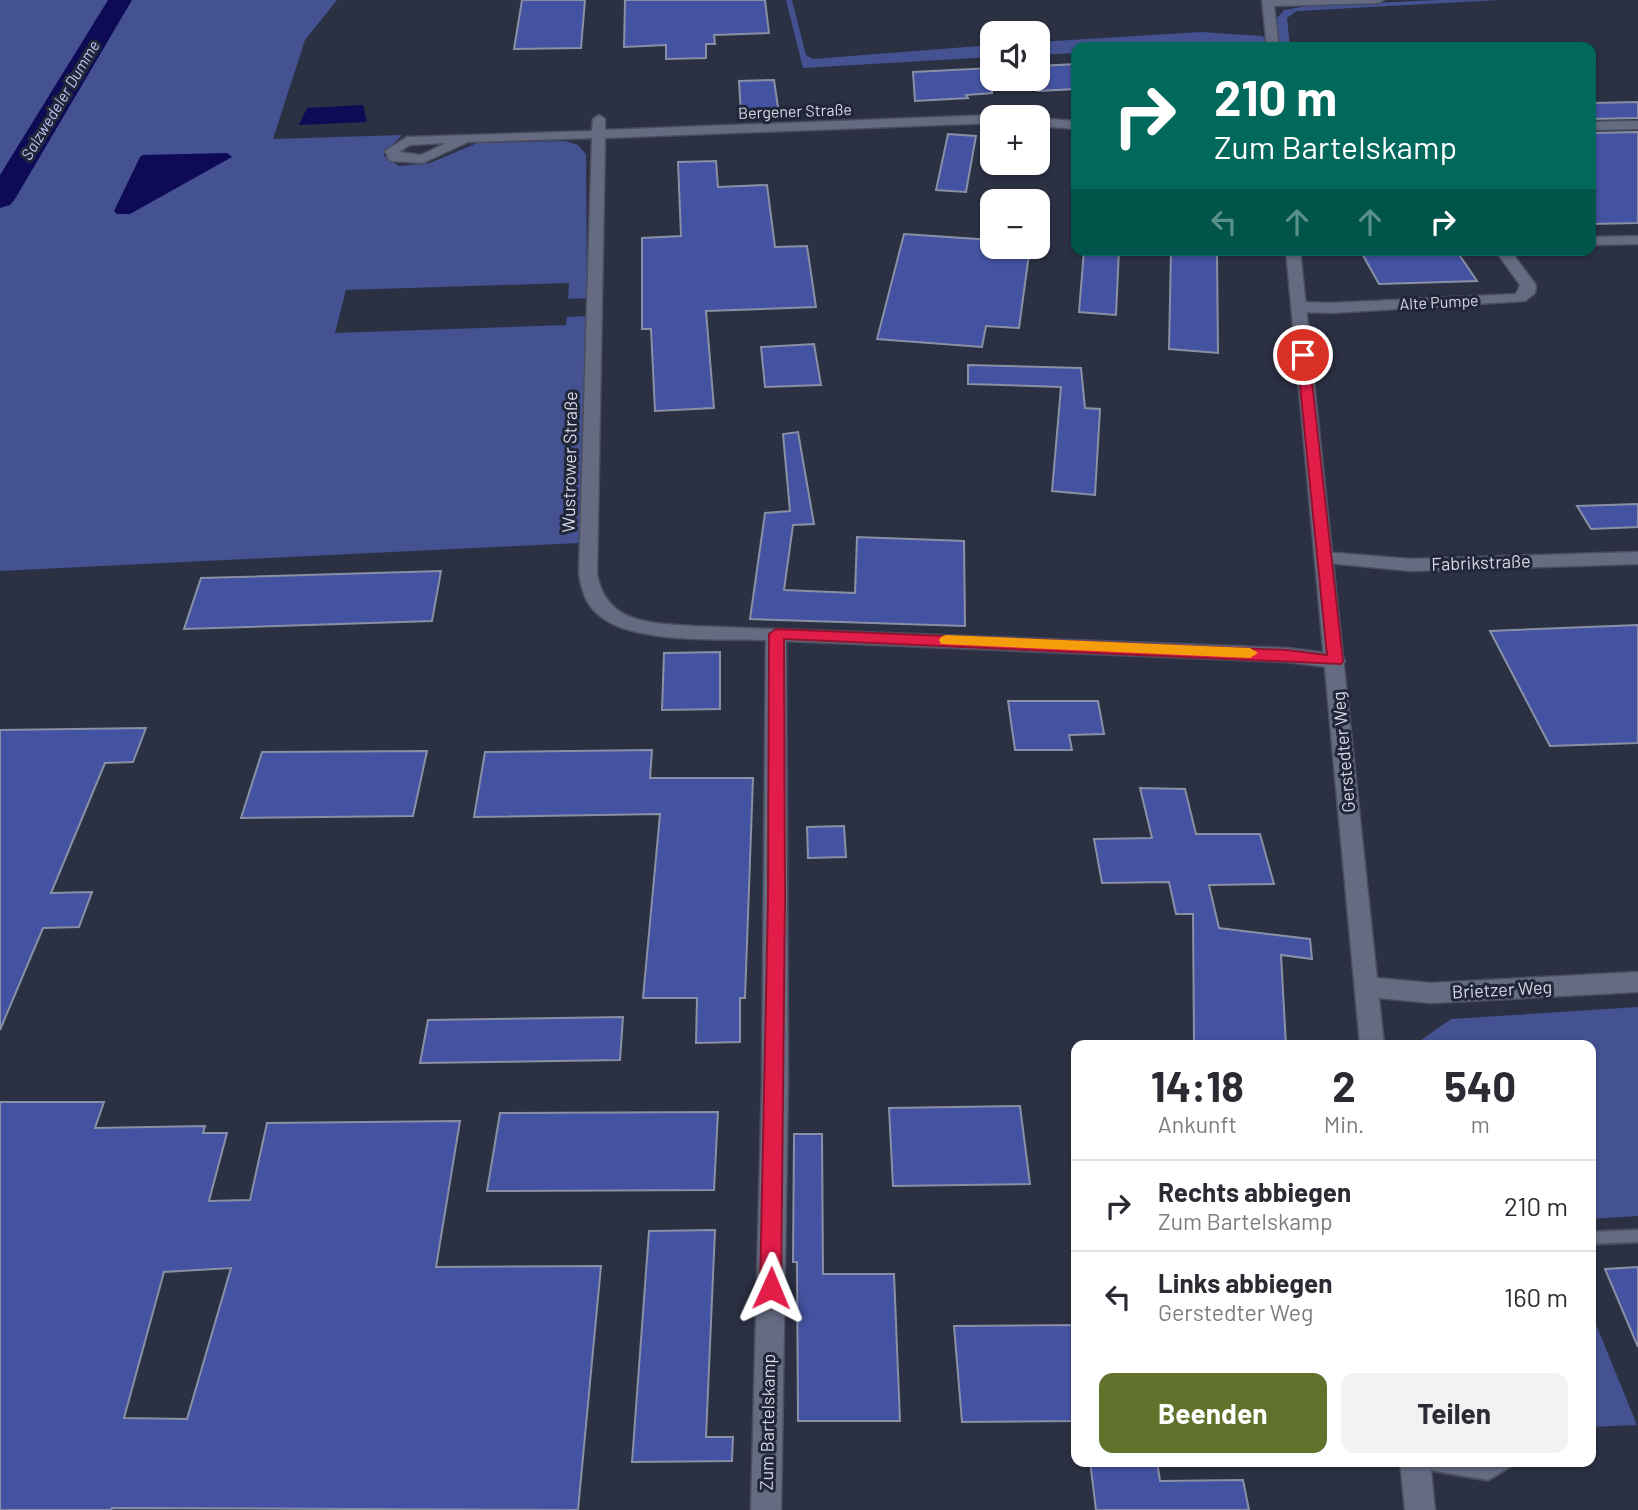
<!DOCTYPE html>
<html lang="de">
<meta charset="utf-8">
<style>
body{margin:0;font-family:Barlow,sans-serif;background:#f2f2f3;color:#2b2b33;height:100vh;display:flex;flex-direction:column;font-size:26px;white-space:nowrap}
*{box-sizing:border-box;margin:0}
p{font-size:23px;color:#7c7c81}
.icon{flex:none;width:38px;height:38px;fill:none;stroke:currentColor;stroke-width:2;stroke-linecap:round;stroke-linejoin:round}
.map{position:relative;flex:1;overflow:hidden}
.details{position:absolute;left:1071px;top:1040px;width:525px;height:427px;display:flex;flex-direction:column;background:#fff;border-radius:14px;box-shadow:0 2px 5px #0004}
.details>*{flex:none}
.banner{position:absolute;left:1071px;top:42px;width:525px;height:214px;border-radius:14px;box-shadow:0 2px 5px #0004;background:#00695c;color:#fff;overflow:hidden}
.tools{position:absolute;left:980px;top:21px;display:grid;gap:14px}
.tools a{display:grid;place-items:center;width:70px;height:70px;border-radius:14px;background:#fff;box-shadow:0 2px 5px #0004;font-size:35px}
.pin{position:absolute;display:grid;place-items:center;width:60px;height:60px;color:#fff;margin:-30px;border:4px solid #fff;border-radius:50%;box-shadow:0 2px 7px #0007}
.me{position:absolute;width:77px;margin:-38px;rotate:1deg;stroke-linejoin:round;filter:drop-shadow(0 0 5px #0008)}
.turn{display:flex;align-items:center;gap:24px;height:147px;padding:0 28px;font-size:32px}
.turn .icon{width:91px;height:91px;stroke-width:2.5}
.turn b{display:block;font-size:49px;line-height:60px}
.lanes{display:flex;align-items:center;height:66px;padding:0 28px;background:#0003;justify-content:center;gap:35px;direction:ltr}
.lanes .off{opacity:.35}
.eta{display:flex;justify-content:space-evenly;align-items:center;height:119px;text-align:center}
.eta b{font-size:42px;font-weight:700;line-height:49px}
.cta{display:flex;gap:14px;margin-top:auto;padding:14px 28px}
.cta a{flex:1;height:80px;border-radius:14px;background:#61722d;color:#fff;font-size:28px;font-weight:700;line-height:80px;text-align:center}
.cta a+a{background:#f2f2f3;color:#2b2b33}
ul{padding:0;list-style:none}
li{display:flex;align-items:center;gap:21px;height:91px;padding:0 28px;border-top:2px solid #e1e1e2}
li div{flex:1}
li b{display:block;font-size:26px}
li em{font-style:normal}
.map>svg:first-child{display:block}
</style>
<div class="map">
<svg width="1638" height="1510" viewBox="0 0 1638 1510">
<rect width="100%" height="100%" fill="#2b3043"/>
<!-- green -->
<path fill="#445291" d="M 0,0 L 337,0 L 305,40 L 273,139 L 402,135 L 383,155 L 399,166 L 430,163 L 477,143 L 565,141 L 578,145 L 586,154 L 587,298 L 568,299 L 569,283 L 346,290 L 335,333 L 566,325 L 567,317 L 586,316 L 579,543 L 0,571 Z
M 786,0 L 792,0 L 806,55 L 813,59 L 992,45 L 992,57 L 803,68 Z
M 1438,0 L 1500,0 L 1297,11 L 1287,18 L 1290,47 L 1279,47 L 1277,18 L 1284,10 L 1308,6 Z
M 1201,32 L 1261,36 L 1265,38 L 1266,47 L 1254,47 L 1253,44 L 1183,47 L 1076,47 L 1076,53 L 1038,55 L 1038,42 Z
M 1638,1007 L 1638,1216 L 1591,1219 L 1591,1045 L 1414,1045 L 1451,1019 Z
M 1591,1312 L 1637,1425 L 1591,1427 Z"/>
<!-- water -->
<path fill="#0e0a56" d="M 363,105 L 367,122 L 299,125 L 307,108 Z
M 227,153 L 232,157 L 130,214 L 117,214 L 114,211 L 140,157 L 143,155 Z"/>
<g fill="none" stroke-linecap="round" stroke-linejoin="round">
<!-- river -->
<path fill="#0e0a56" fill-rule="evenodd" d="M 108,0 L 132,0 L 15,199 L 10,205 L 0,208 L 0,175 Z"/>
</g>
<!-- building -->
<path fill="#4453a1" stroke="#8990a6" stroke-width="2" fill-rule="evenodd" d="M 522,0 L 585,0 L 581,48 L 514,49 Z
M 625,0 L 765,0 L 769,33 L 714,35 L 715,44 L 706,44 L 706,58 L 666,59 L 666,45 L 624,47 Z
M 1076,64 L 1076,89 L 1038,91 L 1038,66 Z
M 992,68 L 992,93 L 966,95 L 968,98 L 915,101 L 913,72 Z
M 774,80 L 779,114 L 741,115 L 739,81 Z
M 1638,102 L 1638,118 L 1591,119 L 1591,103 Z
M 1638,132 L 1638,223 L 1591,224 L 1591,133 Z
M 948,134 L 976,136 L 966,192 L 936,190 Z
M 716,161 L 718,187 L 767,185 L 775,247 L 807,246 L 816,307 L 706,311 L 714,408 L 655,411 L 651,329 L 642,329 L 642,238 L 681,236 L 678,162 Z
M 904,234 L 992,240 L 992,247 L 1030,247 L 1019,328 L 986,326 L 982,347 L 877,339 Z
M 1084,250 L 1119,250 L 1116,315 L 1079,312 Z
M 1171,250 L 1217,250 L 1218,353 L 1169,349 Z
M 1360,250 L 1456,250 L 1477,281 L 1379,284 Z
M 814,344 L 821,385 L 765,387 L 761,347 Z
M 968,365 L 1081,368 L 1085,408 L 1100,409 L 1095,495 L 1052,491 L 1061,387 L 968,384 Z
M 798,432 L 814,524 L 793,525 L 784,590 L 855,593 L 857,537 L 964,541 L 965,626 L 750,619 L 765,513 L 790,511 L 783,434 Z
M 1638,504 L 1638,527 L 1591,529 L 1577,506 Z
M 441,571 L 432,621 L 184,629 L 201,578 Z
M 1638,625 L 1638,743 L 1550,746 L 1490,631 Z
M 720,652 L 720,709 L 662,710 L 664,653 Z
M 1008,701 L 1098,701 L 1104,734 L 1069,735 L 1072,750 L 1015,750 Z
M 146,728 L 133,762 L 105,763 L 51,893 L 92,892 L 79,927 L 43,928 L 0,1030 L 0,730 Z
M 652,750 L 650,778 L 753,778 L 745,998 L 740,998 L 740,1042 L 696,1043 L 697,998 L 643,998 L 660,814 L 474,817 L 485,752 Z
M 427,751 L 413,816 L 241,818 L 262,752 Z
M 1140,788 L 1185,789 L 1196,834 L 1260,834 L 1274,884 L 1209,885 L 1219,928 L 1310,939 L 1312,959 L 1281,955 L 1286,1045 L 1194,1045 L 1193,914 L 1176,914 L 1169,882 L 1102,883 L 1094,839 L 1152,838 Z
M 844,826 L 846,857 L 808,858 L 807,827 Z
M 623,1017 L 620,1060 L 420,1063 L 428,1020 Z
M 0,1102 L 104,1102 L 95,1128 L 205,1126 L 203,1133 L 227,1133 L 209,1201 L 250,1200 L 267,1123 L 460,1121 L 436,1267 L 601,1266 L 578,1510 L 112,1508 L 111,1510 L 0,1510 ZM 231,1268 L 187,1419 L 124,1418 L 164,1272 Z
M 1020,1106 L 1030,1184 L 893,1186 L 889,1108 Z
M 718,1112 L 714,1190 L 487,1191 L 500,1113 Z
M 794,1134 L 822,1134 L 823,1274 L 894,1274 L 900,1421 L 798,1421 L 797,1262 L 793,1262 Z
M 715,1230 L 706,1437 L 733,1437 L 732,1461 L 632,1462 L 649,1231 Z
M 1638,1267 L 1638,1347 L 1605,1269 Z
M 1076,1325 L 1076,1421 L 962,1422 L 954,1326 Z
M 1090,1461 L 1157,1461 L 1160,1481 L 1243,1480 L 1249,1510 L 1096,1510 Z"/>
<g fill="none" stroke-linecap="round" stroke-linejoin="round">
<!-- lane casing -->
<g stroke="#4a4e5e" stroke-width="4">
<path id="lane" d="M 1638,1230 L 1638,1242 L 1591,1244 L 1591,1232 Z
M 1411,1461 L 1467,1461 L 1487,1464 L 1492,1461 L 1513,1461 L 1511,1466 L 1488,1480 L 1418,1468 L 1413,1466 Z"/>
</g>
<!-- street casing -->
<g stroke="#4a4e5e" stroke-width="3">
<path id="street" d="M 599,115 L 605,119 L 605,130 L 992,115 L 997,117 L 992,117 L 992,123 L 605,138 L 597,573 C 605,624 651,623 693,626 L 1287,648 L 1335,654 L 1342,656 L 1345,661 L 1342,666 L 1335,668 L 1287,662 L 786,641 L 788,1082 L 781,1510 L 751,1510 L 762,1082 L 766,640 C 723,639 634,644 600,616 C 586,606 581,589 579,573 L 592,138 L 468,142 L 423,163 L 390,161 L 385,151 L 407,137 L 592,131 L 593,119 ZM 446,143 L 421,155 L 399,152 L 410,145 Z
M 1038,118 L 1076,121 L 1076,129 L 1038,126 Z
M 1638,121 L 1638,129 L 1591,130 L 1591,122 Z
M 1638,236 L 1638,244 L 1591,245 L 1591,237 Z
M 1495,250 L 1510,250 L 1536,285 L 1535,293 L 1525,301 L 1332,313 L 1299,312 L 1291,307 L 1299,302 L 1332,303 L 1516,294 L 1520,285 Z
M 1324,552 L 1411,559 L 1638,552 L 1638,564 L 1411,571 L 1317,562 L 1315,558 L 1317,554 Z
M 1638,972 L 1638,992 L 1431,1003 L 1367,997 L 1359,994 L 1355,987 L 1359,980 L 1367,977 L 1431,983 Z"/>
</g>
<!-- secondary casing -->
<g stroke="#4a4e5e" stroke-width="3">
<path id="secondary" d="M 1262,0 L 1384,0 L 1378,3 L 1274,6 L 1279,47 L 1267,47 Z
M 1286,250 L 1300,250 L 1384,1045 L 1360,1045 Z
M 1400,1461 L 1430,1461 L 1435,1510 L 1405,1510 Z"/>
</g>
<!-- lane -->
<use href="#lane" fill="#656b81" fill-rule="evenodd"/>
<!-- street -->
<use href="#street" fill="#656b81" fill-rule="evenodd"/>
<!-- secondary -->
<use href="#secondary" fill="#656b81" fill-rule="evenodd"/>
</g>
<!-- route -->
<path fill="#e11d48" stroke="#92132f" stroke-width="2" d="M 1303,351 L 1309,355 L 1343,661 L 1341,664 L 784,639 L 785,898 L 781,1288 L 778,1295 L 771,1298 L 763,1295 L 760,1288 L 768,898 L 769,634 L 776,629 L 1287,650 L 1327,655 L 1297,355 Z"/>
<!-- slow -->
<path fill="#f59e0b" d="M 946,635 L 1250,648 L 1258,653 L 1250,658 L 941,644 L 939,640 L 941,637 Z"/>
<g text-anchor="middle" stroke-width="6" stroke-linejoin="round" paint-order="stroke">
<!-- far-water labels -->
<g font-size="16" font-style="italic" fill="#bac6f2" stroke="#212639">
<text transform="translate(60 100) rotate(-59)" y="6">Salzwedeler Dumme</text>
</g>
<!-- far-street labels -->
<g font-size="16" fill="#d5d9e5" stroke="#212639">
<text transform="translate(795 111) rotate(-2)" y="6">Bergener Straße</text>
<text transform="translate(1439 302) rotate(-3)" y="6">Alte Pumpe</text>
</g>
<!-- street labels -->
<g font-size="18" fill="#d5d9e5" stroke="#212639">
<text transform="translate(570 462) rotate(-89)" y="6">Wustrower Straße</text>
<text transform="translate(1481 563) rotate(-2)" y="6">Fabrikstraße</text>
<text transform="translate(1344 752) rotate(-95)" y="6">Gerstedter Weg</text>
<text transform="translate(1502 990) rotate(-3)" y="6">Brietzer Weg</text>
<text transform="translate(768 1422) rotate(-89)" y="6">Zum Bartelskamp</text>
</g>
</g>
</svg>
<div class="tools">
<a><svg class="icon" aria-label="sound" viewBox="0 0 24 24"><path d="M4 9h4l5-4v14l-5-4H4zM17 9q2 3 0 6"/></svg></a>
<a>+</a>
<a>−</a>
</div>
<div class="pin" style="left:1303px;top:355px;background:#d93025"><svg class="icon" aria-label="arrive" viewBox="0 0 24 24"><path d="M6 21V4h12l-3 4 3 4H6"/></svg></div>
<svg class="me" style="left:771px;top:1288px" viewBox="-20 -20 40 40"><path d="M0-17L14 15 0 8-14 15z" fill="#e11d48" stroke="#fff" stroke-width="4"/></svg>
<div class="banner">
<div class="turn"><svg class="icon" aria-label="right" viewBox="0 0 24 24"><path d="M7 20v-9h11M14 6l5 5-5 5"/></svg><div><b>210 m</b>Zum Bartelskamp</div></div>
<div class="lanes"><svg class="icon off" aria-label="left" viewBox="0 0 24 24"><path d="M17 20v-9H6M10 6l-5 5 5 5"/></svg><svg class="icon off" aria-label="ahead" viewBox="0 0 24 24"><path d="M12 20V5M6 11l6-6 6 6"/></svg><svg class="icon off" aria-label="ahead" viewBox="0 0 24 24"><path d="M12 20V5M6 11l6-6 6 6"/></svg><svg class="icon" aria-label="right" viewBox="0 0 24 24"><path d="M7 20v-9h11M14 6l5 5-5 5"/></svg></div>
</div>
<section class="details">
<div class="eta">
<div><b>14:18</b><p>Ankunft</p></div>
<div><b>2</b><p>Min.</p></div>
<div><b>540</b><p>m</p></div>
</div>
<ul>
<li><svg class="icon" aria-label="right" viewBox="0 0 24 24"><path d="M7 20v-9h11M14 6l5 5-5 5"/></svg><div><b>Rechts abbiegen</b><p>Zum Bartelskamp</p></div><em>210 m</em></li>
<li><svg class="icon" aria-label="left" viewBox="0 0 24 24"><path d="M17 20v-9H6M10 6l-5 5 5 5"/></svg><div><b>Links abbiegen</b><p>Gerstedter Weg</p></div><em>160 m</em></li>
</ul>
<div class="cta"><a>Beenden</a><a>Teilen</a></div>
</section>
</div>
